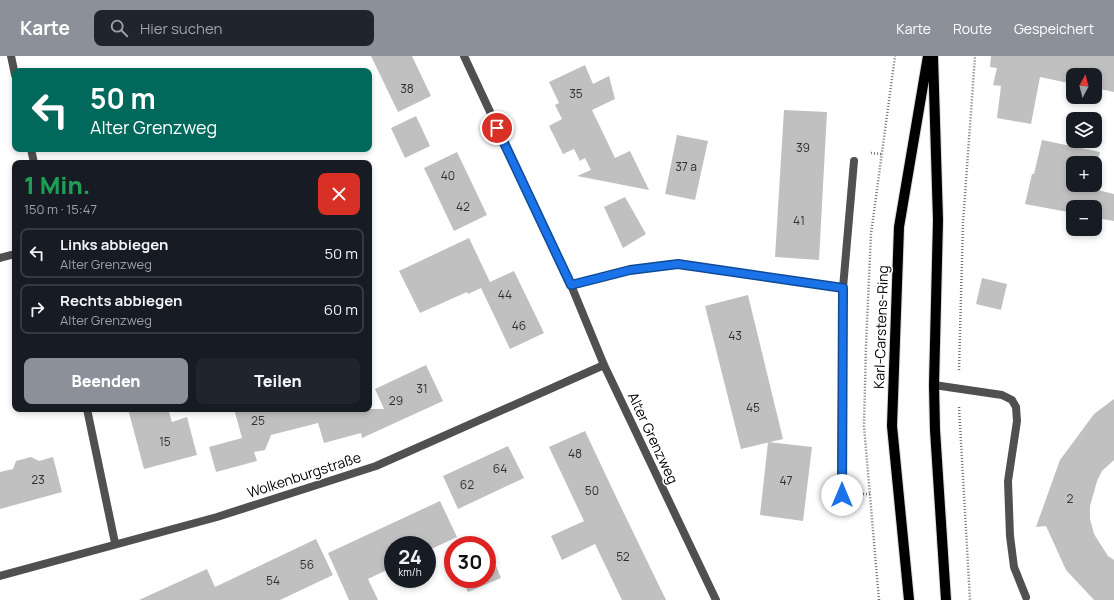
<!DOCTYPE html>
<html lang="de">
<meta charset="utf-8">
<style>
body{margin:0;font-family:Manrope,sans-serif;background:#20242c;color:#f1f3f6;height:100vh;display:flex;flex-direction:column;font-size:15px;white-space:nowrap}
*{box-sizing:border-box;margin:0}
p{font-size:13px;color:#9ea1a6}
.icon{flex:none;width:22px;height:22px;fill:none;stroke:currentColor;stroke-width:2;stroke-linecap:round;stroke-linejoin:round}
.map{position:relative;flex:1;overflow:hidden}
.details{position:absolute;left:12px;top:104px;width:360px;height:252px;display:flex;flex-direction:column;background:#171b24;border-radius:8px;box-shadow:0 2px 6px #0003}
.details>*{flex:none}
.guide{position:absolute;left:12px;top:12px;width:360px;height:84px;border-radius:8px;box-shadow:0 2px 6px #0003;background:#00695c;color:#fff;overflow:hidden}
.needle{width:26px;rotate:7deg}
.buttons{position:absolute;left:1066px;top:12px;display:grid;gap:8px}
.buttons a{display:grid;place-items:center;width:36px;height:36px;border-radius:8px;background:#171b24;box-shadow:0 2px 6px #0003;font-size:20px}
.speed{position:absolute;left:384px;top:480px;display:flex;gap:8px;font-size:20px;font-weight:700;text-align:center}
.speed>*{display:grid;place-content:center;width:52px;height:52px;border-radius:50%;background:#171b24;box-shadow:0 2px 6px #0003;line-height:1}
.speed small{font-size:10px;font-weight:400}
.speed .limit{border:6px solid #d22;background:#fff;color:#111}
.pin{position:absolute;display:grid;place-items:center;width:34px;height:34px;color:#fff;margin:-17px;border:2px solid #fff;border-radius:50%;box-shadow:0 1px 4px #0007}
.me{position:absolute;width:44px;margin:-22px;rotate:0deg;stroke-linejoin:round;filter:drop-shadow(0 0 3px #0008)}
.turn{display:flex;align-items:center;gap:14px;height:84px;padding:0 12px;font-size:18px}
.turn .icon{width:52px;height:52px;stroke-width:2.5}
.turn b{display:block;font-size:28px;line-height:34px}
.round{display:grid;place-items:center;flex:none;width:42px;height:42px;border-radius:8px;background:#20242c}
.summary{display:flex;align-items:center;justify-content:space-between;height:68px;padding:0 12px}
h1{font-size:24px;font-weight:800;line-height:30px;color:#1e9e55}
.button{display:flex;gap:8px;margin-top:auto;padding:8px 12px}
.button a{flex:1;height:46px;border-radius:8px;background:#8c9099;color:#fff;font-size:16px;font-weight:800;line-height:46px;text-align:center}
.button a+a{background:#20242c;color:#f1f3f6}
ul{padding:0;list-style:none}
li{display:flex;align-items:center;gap:12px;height:50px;margin:0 8px 6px;padding:0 4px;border:2px solid #363941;border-radius:8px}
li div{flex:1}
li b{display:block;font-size:15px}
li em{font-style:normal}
header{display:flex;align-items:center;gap:24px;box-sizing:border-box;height:56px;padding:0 20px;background:#8c9099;color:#fff}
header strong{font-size:19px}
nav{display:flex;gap:22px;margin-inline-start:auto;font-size:14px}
.search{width:280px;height:36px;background:#20242c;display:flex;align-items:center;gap:10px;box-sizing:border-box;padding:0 14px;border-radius:8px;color:#9ea1a6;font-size:15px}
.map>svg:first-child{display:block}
</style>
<header>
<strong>Karte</strong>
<div class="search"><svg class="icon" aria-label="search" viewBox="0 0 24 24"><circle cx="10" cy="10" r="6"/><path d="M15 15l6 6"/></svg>Hier suchen</div>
<nav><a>Karte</a><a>Route</a><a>Gespeichert</a></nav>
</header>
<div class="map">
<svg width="1114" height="544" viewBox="0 0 1114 544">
<rect width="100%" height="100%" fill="#fff"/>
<!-- building -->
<path fill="#c0c0c0" d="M 371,0 L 412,0 L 431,40 L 398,56 Z
M 991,0 L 1114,0 L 1114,36 L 1095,32 L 1095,19 L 1073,19 L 1073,28 L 1040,21 L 1031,68 L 997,62 L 1001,30 L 993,29 L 997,12 L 990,11 Z
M 585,9 L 593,28 L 609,20 L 615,43 L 592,54 L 615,102 L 630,95 L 649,134 L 577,120 L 591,114 L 585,102 L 580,105 L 574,93 L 563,98 L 549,70 L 562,63 L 555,49 L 559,47 L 549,26 Z
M 784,54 L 827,56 L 819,204 L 775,201 Z
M 416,60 L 430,90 L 405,102 L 391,72 Z
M 677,79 L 708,85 L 695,144 L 665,138 Z
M 1042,84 L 1100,96 L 1095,121 L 1095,107 L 1073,107 L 1073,129 L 1094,129 L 1093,133 L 1114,138 L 1114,165 L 1095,162 L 1095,151 L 1073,151 L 1073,157 L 1025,148 L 1032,118 L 1034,118 Z
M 457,96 L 487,159 L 454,175 L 424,112 Z
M 625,141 L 646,178 L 623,192 L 604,151 Z
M 469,182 L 490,226 L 514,215 L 544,277 L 510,293 L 481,232 L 468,238 L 467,236 L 420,257 L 399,215 Z
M 982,222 L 1007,228 L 1001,254 L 976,248 Z
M 748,239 L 783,383 L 741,393 L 705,250 Z
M 426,309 L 443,345 L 362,382 L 361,377 L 324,387 L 318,367 L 271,379 L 265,394 L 254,396 L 257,405 L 216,416 L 209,391 L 242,382 L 234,353 L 341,353 L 341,356 L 351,353 L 384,353 L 375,333 Z
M 1114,343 L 1114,404 L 1102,415 L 1097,425 L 1090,450 L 1090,463 L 1094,478 L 1108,500 L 1114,504 L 1114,544 L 1094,544 L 1066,514 L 1046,470 L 1036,471 L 1060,404 L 1094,358 Z
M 128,353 L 168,353 L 172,366 L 187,361 L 197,399 L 144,413 Z
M 585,375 L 618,445 L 666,544 L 622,544 L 595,488 L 562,504 L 551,480 L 584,465 L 549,391 Z
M 768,386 L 812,391 L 803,465 L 760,459 Z
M 508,390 L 524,422 L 458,453 L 443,420 Z
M 31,401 L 39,405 L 53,401 L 62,436 L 0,453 L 0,416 L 13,413 L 16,405 Z
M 440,445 L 457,481 L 427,495 L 427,489 L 393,489 L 393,511 L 368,523 L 378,544 L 349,544 L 328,497 Z
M 316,483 L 333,519 L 280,544 L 139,544 L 207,513 L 215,531 Z
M 492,500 L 501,522 L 468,536 L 462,523 L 487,523 L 487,502 Z"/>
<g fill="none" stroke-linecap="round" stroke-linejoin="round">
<!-- primary casing -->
<g stroke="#dbdbdb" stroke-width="12">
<path id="primary" d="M 933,0 L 938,164 L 934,329 L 935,374 L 946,544
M 909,544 L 892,370 L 899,171 L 928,0"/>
</g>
<!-- path -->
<path stroke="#727272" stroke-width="2.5" stroke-dasharray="1 2" stroke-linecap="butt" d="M 871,97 L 881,98
M 959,314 L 963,167 L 975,0
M 959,351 L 970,544
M 860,438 L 870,438
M 879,544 L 864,370 L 866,289 L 871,178 L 895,0"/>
<!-- service -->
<path stroke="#505050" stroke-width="8" d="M 0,202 L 15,198
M 934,329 L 1002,339 L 1012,344 L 1016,351 L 1017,365 L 1008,425 L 1010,480 L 1014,511 L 1026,541"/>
<!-- minor -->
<path stroke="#505050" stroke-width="8" d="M 11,0 L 15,19
M 464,0 L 571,229 L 604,309 L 716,544
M 31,93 L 34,107
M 571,229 L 629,214 L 678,208 L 843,232
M 87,353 L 115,487
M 841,439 L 843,232 L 854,105
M 0,520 L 217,461 L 376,410 L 604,309"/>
<!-- primary -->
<use href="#primary" stroke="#000" stroke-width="10"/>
</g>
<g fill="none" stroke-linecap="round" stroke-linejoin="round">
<!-- route casing -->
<g stroke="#114b97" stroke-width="10">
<path id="route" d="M 497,72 L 571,229 L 630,214 L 678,208 L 843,232 L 842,439"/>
</g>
<!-- route -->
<use href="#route" stroke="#1a73e8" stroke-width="7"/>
</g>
<g text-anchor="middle" stroke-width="3" stroke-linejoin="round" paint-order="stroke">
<!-- number labels -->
<g font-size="12" fill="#303030">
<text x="407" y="37">38</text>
<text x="576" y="42">35</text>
<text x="803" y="96">39</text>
<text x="686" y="115">37 a</text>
<text x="448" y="124">40</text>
<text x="463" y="155">42</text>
<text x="799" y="169">41</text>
<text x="505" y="243">44</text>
<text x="519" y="274">46</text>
<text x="735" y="284">43</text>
<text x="422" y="337">31</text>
<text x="396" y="349">29</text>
<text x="753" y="356">45</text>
<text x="258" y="369">25</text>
<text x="165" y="390">15</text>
<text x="575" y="402">48</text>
<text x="500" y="417">64</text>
<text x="38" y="428">23</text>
<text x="786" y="429">47</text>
<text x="467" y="433">62</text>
<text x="592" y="439">50</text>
<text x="1070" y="447">2</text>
<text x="623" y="505">52</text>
<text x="307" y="513">56</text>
<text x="273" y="529">54</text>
</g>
<!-- street labels -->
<g font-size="14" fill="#000" stroke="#fff">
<text transform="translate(881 271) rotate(-88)" y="5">Karl-Carstens-Ring</text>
<text transform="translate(653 382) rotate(65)" y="5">Alter Grenzweg</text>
<text transform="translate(304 419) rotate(-18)" y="5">Wolkenburgstraße</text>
</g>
</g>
</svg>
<div class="buttons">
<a><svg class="needle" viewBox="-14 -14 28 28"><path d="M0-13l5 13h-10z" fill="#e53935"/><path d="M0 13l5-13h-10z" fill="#9ea1a6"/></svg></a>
<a><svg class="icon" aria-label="layers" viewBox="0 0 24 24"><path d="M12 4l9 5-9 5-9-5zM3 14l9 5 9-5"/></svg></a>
<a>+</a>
<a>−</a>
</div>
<div class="speed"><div>24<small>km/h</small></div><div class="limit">30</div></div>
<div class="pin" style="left:497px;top:72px;background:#d93025"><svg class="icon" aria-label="arrive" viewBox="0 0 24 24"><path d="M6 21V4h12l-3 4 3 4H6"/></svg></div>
<svg class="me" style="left:842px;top:439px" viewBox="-20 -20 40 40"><circle r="19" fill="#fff"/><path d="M0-13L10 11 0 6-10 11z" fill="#1a73e8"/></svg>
<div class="guide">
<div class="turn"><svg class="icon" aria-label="left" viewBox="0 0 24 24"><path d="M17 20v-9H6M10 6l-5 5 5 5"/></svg><div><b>50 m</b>Alter Grenzweg</div></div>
</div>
<section class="details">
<div class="summary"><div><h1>1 Min.</h1><p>150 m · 15:47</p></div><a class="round" style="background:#d93025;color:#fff"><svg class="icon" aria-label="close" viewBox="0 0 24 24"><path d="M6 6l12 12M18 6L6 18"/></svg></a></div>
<ul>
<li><svg class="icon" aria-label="left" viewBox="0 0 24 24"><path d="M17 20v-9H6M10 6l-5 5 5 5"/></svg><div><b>Links abbiegen</b><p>Alter Grenzweg</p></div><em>50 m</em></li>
<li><svg class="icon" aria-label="right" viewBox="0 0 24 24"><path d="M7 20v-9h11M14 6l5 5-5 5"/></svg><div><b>Rechts abbiegen</b><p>Alter Grenzweg</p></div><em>60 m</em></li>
</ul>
<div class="button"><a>Beenden</a><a>Teilen</a></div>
</section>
</div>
